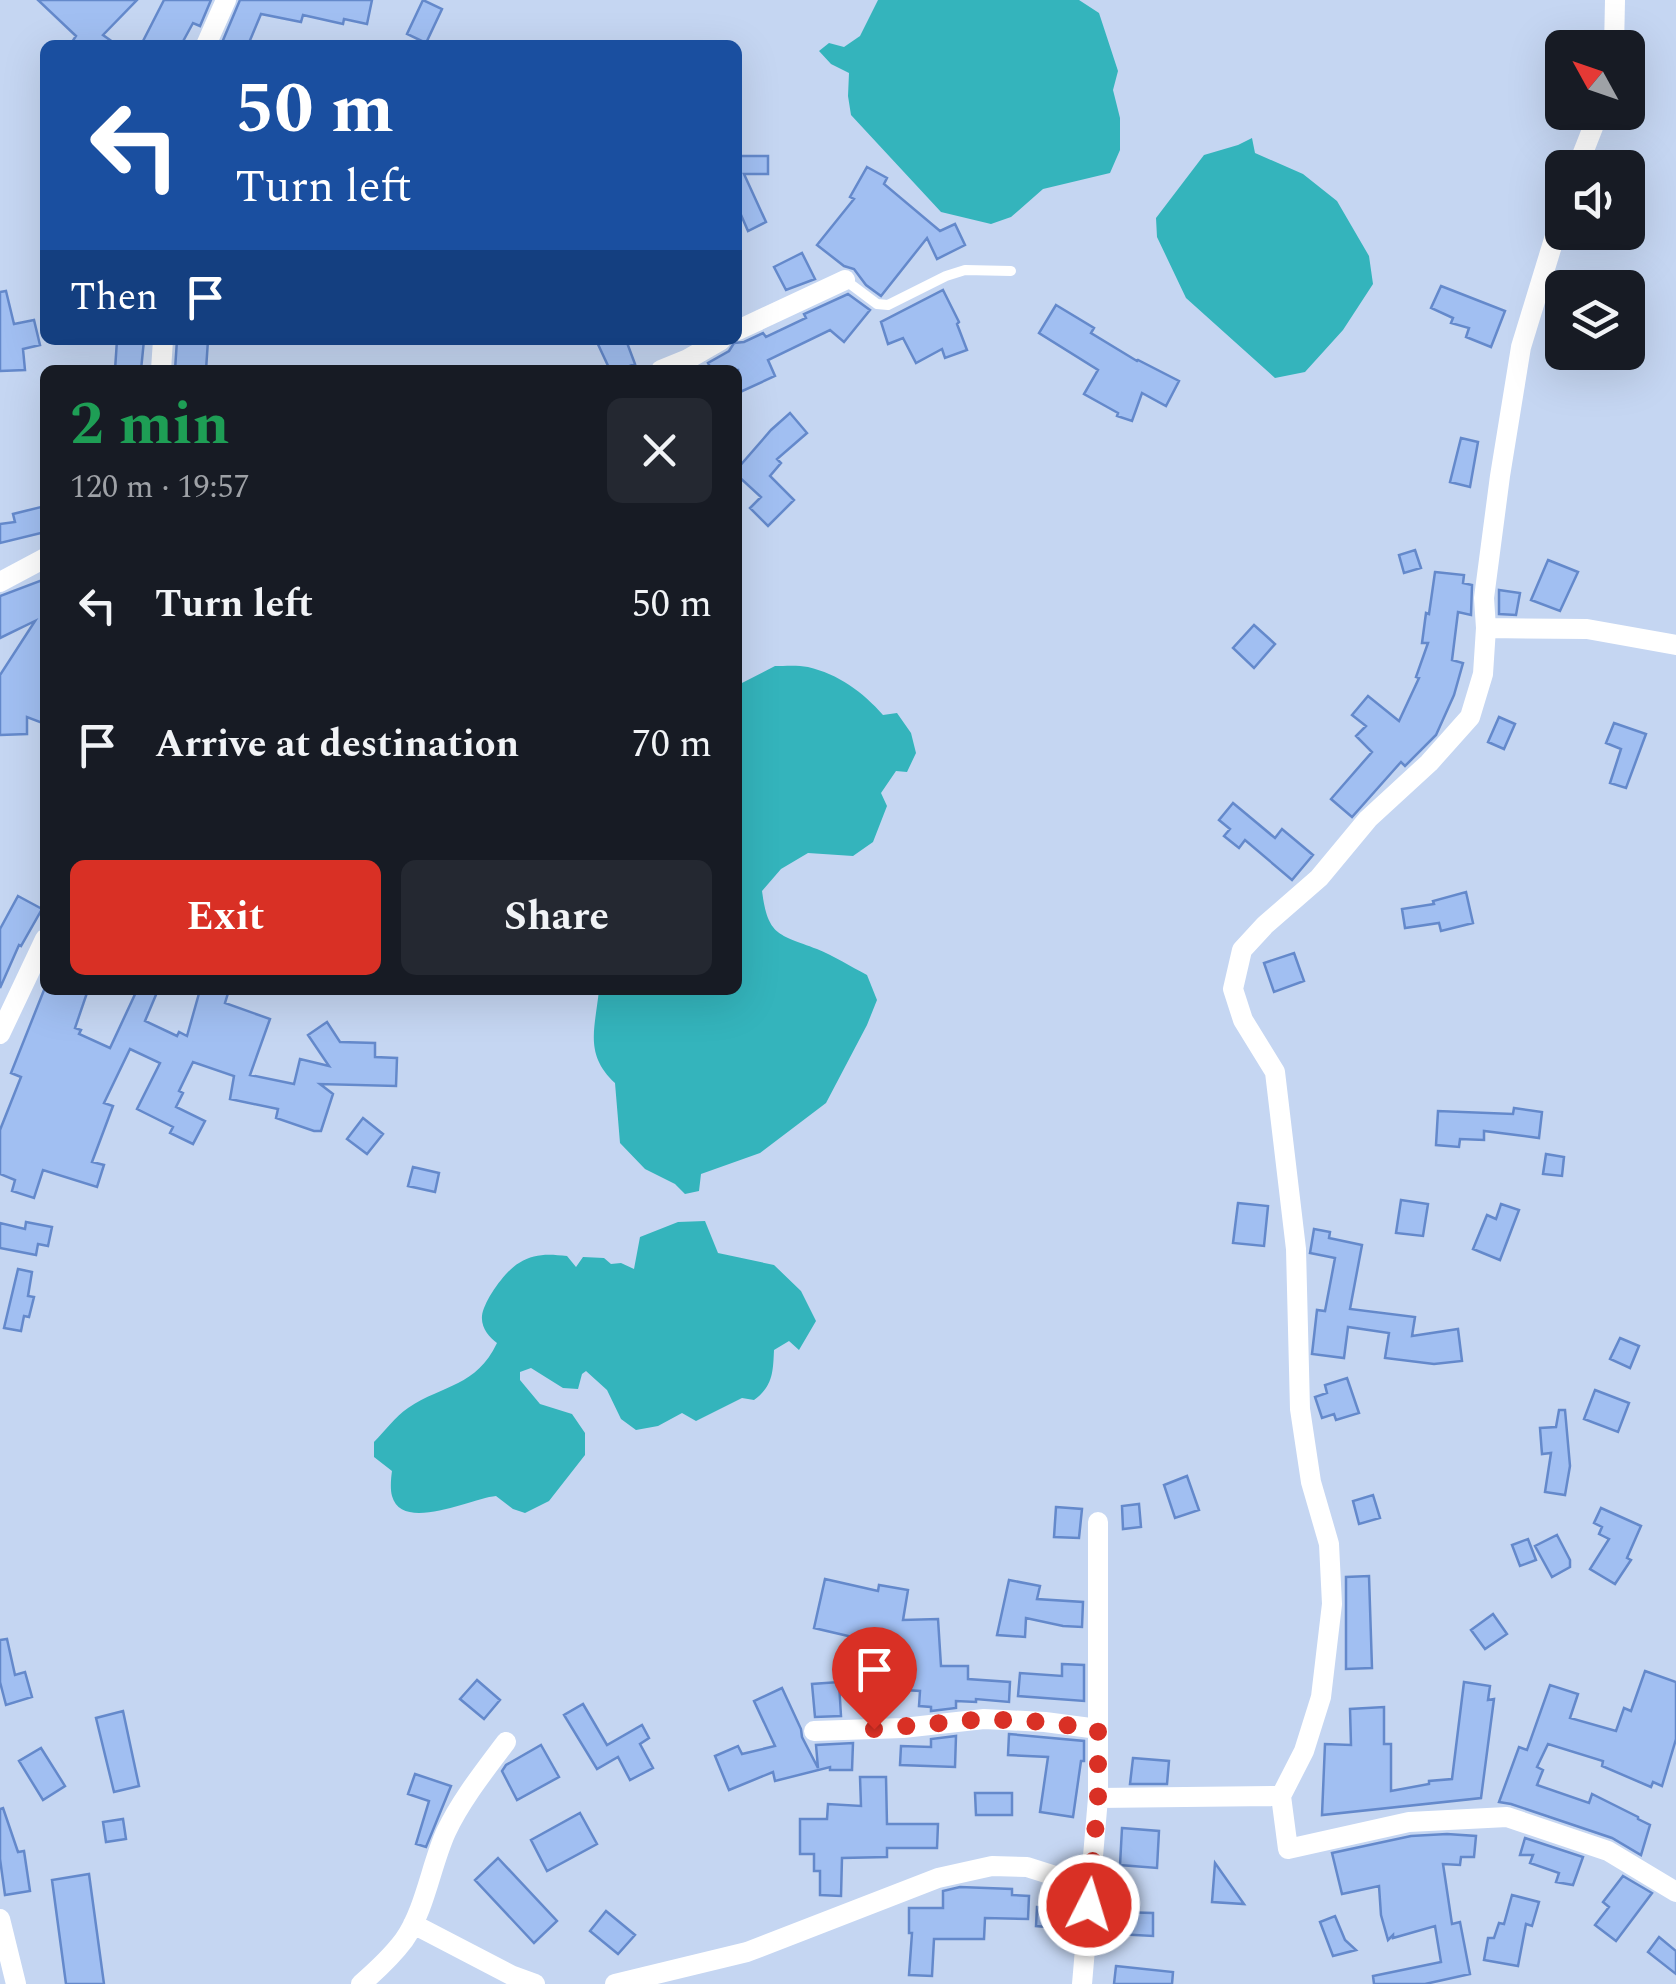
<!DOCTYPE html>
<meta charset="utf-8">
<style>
body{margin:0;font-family:Spectral,serif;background:#242831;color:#f1f3f6;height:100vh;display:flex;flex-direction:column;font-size:38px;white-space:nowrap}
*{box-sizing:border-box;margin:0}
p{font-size:32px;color:#9ea1a6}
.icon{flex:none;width:55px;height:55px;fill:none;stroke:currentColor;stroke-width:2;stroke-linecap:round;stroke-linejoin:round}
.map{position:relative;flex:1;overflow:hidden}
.sheet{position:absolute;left:40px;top:365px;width:702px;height:630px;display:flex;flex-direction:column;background:#171b24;border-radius:15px;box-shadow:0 10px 40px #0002}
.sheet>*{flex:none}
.hud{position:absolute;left:40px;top:40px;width:702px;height:305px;border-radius:15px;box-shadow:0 10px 40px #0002;background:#1a4fa0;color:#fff;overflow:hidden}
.needle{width:65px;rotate:310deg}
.tools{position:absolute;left:1545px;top:30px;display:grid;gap:20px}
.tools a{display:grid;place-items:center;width:100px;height:100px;border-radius:15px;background:#171b24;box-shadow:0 10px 40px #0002;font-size:50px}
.pin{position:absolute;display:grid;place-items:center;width:85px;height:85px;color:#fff;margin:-102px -42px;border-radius:50% 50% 50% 0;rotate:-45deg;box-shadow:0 0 10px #0007}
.pin .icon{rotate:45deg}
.me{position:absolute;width:110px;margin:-55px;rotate:5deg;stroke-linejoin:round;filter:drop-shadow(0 0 8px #0008)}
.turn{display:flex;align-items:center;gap:35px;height:210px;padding:0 30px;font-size:45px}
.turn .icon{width:130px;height:130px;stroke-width:2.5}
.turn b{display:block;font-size:70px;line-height:85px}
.then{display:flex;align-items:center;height:95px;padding:0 30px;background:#0003;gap:20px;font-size:38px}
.round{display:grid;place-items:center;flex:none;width:105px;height:105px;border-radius:15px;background:#242831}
.head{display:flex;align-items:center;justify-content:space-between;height:170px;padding:0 30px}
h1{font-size:60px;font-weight:700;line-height:75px;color:#1e9e55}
.cta{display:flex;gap:20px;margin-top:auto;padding:20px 30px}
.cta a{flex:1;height:115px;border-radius:15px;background:#d93025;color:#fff;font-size:40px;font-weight:700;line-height:115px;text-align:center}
.cta a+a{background:#242831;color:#f1f3f6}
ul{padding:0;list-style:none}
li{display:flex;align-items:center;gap:30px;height:140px;padding:0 30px}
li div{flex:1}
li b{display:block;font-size:38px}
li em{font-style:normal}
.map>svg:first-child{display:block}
</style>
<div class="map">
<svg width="1676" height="1984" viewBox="0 0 1676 1984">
<rect width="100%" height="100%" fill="#c5d6f2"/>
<!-- water -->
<path fill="#34b4bc" d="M 878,0 L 1079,0 L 1099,13 L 1118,71 L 1113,90 L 1120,118 L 1120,150 L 1110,173 L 1043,189 L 1011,217 L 991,224 L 941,212 L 851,115 L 848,96 L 849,73 L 831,64 L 819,51 L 829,43 L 844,47 L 860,36 Z
M 1252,138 L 1255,153 L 1303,174 L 1337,201 L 1369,256 L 1373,284 L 1343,330 L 1305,372 L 1275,378 L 1186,298 L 1157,237 L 1156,218 L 1204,155 L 1238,145 Z
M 775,666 C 785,666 798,665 808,667 C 838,674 863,692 883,715 L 897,713 L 911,733 L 916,753 L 907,772 L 896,771 L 881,793 L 887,806 L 873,842 L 853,856 L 808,853 L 781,869 L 762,891 C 768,936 778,934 817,949 C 834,956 850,966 867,975 L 877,1000 L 867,1025 L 826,1103 L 760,1153 L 701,1174 L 699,1191 L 685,1194 L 675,1184 L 645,1169 L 620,1143 L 615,1083 C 584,1054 595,1029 599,990 L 738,990 L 738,685 Z
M 705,1221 L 718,1253 L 774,1265 L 801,1291 L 816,1321 L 799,1350 L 789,1341 L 774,1350 C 773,1372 773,1386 754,1400 L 742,1398 L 696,1421 L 682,1413 L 658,1426 L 636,1430 L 621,1419 L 607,1390 L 586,1371 L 582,1374 L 578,1389 L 563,1388 L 531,1368 L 520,1372 L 520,1380 L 540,1404 L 572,1414 L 585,1433 L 585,1455 L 549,1501 L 525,1513 L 513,1509 L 496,1496 C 472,1498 402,1533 392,1496 C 390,1489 391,1478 392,1471 L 374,1457 L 374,1442 C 385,1431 395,1417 408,1408 C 444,1384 476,1387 497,1343 C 489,1337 481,1328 482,1316 C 484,1300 506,1270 519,1263 C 535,1253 549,1254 567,1256 L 576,1267 L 583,1257 L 604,1258 L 611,1264 L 621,1263 L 634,1269 L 640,1237 L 678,1222 Z"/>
<!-- building -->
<path fill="#a1bff2" stroke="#6489cb" stroke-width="2.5" d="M 38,0 L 137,0 L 103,35 L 117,45 L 70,45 L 76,36 Z
M 164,0 L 211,0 L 200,26 L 193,23 L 181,45 L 141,45 Z
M 240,0 L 372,0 L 367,24 L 344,19 L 343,24 L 303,15 L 301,22 L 261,14 L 248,45 L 221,45 Z
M 423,0 L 442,9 L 426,43 L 407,34 Z
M 738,156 L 768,156 L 768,174 L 744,174 L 766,222 L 748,231 L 738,208 Z
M 867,167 L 887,178 L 884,184 L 940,231 L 955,224 L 965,245 L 937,259 L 927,238 L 881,296 L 866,285 L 854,269 L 844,266 L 817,245 L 854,199 L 850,197 Z
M 802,253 L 815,279 L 786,290 L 774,267 Z
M 1441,286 L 1505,311 L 1491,347 L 1466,337 L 1469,328 L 1451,323 L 1453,318 L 1431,308 Z
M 943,290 L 959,322 L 957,324 L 967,350 L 945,358 L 942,349 L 916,363 L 903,338 L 888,344 L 881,322 Z
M 6,291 L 14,324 L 34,320 L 40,345 L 23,349 L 25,370 L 0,371 L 0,292 Z
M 848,294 L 870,310 L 844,342 L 830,330 L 768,360 L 775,376 L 738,393 L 738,370 L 712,370 L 708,363 L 729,351 L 734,343 L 744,342 L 763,333 L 766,337 L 806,318 L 804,314 Z
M 1056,305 L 1094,328 L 1091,333 L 1137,361 L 1138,360 L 1179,381 L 1166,406 L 1142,393 L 1132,421 L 1117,416 L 1118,413 L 1084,394 L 1098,370 L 1039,333 Z
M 117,340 L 144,340 L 141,370 L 115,370 Z
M 177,340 L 208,340 L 206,370 L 175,370 Z
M 596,340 L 626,340 L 635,364 L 619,370 L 610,370 Z
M 790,413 L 807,433 L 777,459 L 781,463 L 770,476 L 794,500 L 768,526 L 750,508 L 761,497 L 738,476 L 738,468 L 771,430 Z
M 1461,438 L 1478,442 L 1470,487 L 1450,482 Z
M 45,506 L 45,532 L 0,543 L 0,524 L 15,522 L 13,514 Z
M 1415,550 L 1421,568 L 1404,573 L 1399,555 Z
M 1548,560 L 1578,572 L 1560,611 L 1531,600 Z
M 1435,572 L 1464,575 L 1463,583 L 1472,585 L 1471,615 L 1458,612 L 1452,660 L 1463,663 L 1454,695 L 1436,735 L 1405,766 L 1401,762 L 1352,817 L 1331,799 L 1372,752 L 1356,736 L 1366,726 L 1352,715 L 1368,696 L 1399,721 L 1419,678 L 1416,677 L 1428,643 L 1422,643 L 1426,613 L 1429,614 Z
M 45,579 L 45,724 L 27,717 L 27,734 L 0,735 L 0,675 L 35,621 L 0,638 L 0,596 Z
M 1499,590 L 1520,593 L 1516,615 L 1499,614 Z
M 1254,625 L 1275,644 L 1254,668 L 1233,648 Z
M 1499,717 L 1515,724 L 1504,749 L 1488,742 Z
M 1614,723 L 1646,734 L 1626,788 L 1610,783 L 1621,749 L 1606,743 Z
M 1233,803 L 1275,838 L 1282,829 L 1313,855 L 1292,880 L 1245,840 L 1239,848 L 1224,836 L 1230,829 L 1219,820 Z
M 1466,892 L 1473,923 L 1441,931 L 1439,923 L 1405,928 L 1402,909 L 1434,904 L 1433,901 Z
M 18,896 L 42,909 L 21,946 L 19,945 L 0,988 L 0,929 Z
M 1294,953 L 1304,981 L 1274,992 L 1264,963 Z
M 44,990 L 88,990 L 75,1028 L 81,1030 L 79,1034 L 110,1048 L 137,990 L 158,990 L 145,1021 L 177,1036 L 179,1032 L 187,1036 L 200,990 L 229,990 L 225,1003 L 270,1019 L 250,1075 L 294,1084 L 300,1059 L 329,1066 L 308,1035 L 327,1022 L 340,1042 L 375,1043 L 375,1057 L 397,1058 L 396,1086 L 320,1084 L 333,1094 L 321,1131 L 314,1131 L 276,1118 L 278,1109 L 230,1099 L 234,1076 L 193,1062 L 179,1091 L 183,1093 L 176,1107 L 205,1121 L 193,1144 L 170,1133 L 173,1127 L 137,1109 L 160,1063 L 130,1049 L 104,1103 L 113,1106 L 92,1162 L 104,1165 L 97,1187 L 43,1170 L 34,1198 L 12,1191 L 15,1180 L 0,1174 L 0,1130 L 21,1077 L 11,1073 Z
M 1514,1108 L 1542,1112 L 1539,1138 L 1484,1131 L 1484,1140 L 1460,1139 L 1459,1147 L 1436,1145 L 1438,1111 L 1513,1114 Z
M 363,1118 L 383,1134 L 367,1154 L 347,1139 Z
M 1546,1154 L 1564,1157 L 1562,1176 L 1543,1174 Z
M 413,1167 L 439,1173 L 435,1192 L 408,1186 Z
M 1401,1200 L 1428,1204 L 1423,1236 L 1396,1233 Z
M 1238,1203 L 1268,1206 L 1264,1246 L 1233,1243 Z
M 1501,1204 L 1519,1210 L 1500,1260 L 1473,1249 L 1487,1215 L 1496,1219 Z
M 26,1222 L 52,1227 L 48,1246 L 38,1244 L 36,1255 L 0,1248 L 0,1223 L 25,1229 Z
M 1314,1229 L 1330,1232 L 1329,1238 L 1362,1245 L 1350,1309 L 1415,1317 L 1412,1336 L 1458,1329 L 1462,1361 L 1434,1364 L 1385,1358 L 1389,1333 L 1348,1327 L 1344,1358 L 1312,1354 L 1317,1310 L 1325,1311 L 1335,1258 L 1310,1253 Z
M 18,1269 L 32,1272 L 28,1296 L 34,1297 L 29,1317 L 24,1316 L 21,1331 L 4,1328 Z
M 1620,1338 L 1639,1346 L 1630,1368 L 1610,1359 Z
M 1347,1378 L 1359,1413 L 1336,1420 L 1334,1414 L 1322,1418 L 1315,1397 L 1327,1393 L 1325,1385 Z
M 1595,1390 L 1629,1403 L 1618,1432 L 1584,1419 Z
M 1559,1410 L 1565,1410 L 1570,1466 L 1565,1495 L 1545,1492 L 1551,1453 L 1542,1454 L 1540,1428 L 1556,1427 Z
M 1187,1476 L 1199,1510 L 1175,1518 L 1164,1485 Z
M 1373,1495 L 1380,1518 L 1359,1524 L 1353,1501 Z
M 1139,1504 L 1141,1527 L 1123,1529 L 1122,1506 Z
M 1056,1507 L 1082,1509 L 1079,1538 L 1054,1537 Z
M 1601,1508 L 1641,1526 L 1627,1558 L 1631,1560 L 1615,1584 L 1590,1569 L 1609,1539 L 1599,1534 L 1602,1527 L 1594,1523 Z
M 1557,1535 L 1570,1560 L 1570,1567 L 1552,1577 L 1535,1546 Z
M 1528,1539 L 1536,1560 L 1520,1566 L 1512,1545 Z
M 1369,1576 L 1372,1668 L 1346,1669 L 1346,1577 Z
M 825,1579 L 878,1591 L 879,1585 L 908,1590 L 903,1620 L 938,1619 L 941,1666 L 968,1666 L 968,1679 L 1010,1682 L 1009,1702 L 976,1699 L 976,1702 L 956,1701 L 956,1708 L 931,1711 L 931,1707 L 919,1706 L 920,1691 L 859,1687 L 861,1639 L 814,1628 Z
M 1009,1580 L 1040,1586 L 1037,1599 L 1083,1602 L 1082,1627 L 1063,1626 L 1026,1618 L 1025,1637 L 997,1635 Z
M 1493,1614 L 1507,1634 L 1485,1649 L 1471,1630 Z
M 7,1639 L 15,1675 L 25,1672 L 32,1697 L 6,1705 L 0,1682 L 0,1640 Z
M 1062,1664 L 1084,1665 L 1084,1701 L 1018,1696 L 1020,1673 L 1062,1676 Z
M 1645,1671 L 1676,1682 L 1676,1739 L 1662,1786 L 1653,1782 L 1651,1787 L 1602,1766 L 1603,1761 L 1548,1744 L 1537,1767 L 1543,1770 L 1537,1785 L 1589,1803 L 1592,1794 L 1638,1817 L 1638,1819 L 1650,1825 L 1641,1855 L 1612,1838 L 1511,1804 L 1499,1802 L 1519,1747 L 1527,1750 L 1550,1685 L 1578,1694 L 1570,1718 L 1616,1731 L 1624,1708 L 1631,1711 Z
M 477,1680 L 500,1700 L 484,1719 L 460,1699 Z
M 839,1682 L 841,1716 L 815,1717 L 812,1684 Z
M 1464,1682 L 1490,1686 L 1488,1700 L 1494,1699 L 1481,1798 L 1322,1815 L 1325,1744 L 1351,1745 L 1350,1709 L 1384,1707 L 1384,1744 L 1391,1744 L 1391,1791 L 1429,1784 L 1429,1781 L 1452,1779 Z
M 782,1688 L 801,1729 L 802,1737 L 818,1768 L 816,1745 L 853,1743 L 852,1770 L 830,1770 L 830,1767 L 775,1781 L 773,1772 L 729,1790 L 715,1756 L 738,1746 L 742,1754 L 775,1746 L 754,1701 Z
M 583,1704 L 607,1745 L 642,1725 L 649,1738 L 640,1744 L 653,1768 L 630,1780 L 618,1757 L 597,1769 L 564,1715 Z
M 123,1711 L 139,1786 L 114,1792 L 96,1718 Z
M 1009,1734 L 1084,1741 L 1084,1761 L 1081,1761 L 1073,1817 L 1040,1812 L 1048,1757 L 1008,1755 Z
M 956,1736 L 955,1767 L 900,1765 L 901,1746 L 931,1747 L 931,1739 Z
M 541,1745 L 559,1777 L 517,1800 L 502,1771 L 506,1765 Z
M 41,1748 L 65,1786 L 43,1800 L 19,1761 Z
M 1133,1758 L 1169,1761 L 1167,1784 L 1130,1784 Z
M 415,1774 L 451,1786 L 426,1847 L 416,1844 L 429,1801 L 408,1794 Z
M 860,1777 L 886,1777 L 887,1824 L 938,1824 L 937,1848 L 887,1848 L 887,1857 L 842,1858 L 841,1896 L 820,1895 L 820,1871 L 814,1871 L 814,1854 L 800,1854 L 800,1819 L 827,1819 L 828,1804 L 861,1806 Z
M 975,1793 L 1012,1793 L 1012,1815 L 976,1815 Z
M 3,1808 L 18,1852 L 24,1851 L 30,1891 L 5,1895 L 0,1859 L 0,1809 Z
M 580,1813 L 597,1844 L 547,1871 L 531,1840 Z
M 123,1819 L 126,1839 L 106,1842 L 103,1822 Z
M 1122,1828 L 1159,1831 L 1157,1868 L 1120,1865 Z
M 1447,1834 L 1476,1836 L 1474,1857 L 1461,1857 L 1460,1865 L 1443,1864 L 1452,1924 L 1460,1922 L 1470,1974 L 1425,1984 L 1374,1984 L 1373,1976 L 1441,1962 L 1435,1926 L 1393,1938 L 1393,1935 L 1388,1940 L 1381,1915 L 1379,1886 L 1342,1894 L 1332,1853 L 1411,1836 Z
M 1525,1838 L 1583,1857 L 1573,1885 L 1556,1882 L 1559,1873 L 1530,1863 L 1533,1855 L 1520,1855 Z
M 498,1858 L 557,1921 L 534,1943 L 475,1880 Z
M 1215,1863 L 1244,1904 L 1212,1902 Z
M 89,1874 L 104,1984 L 66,1984 L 52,1880 Z
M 1623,1876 L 1652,1893 L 1616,1941 L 1595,1925 L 1609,1907 L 1603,1902 Z
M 960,1887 L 1012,1889 L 1012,1895 L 1029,1896 L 1028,1919 L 985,1918 L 984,1939 L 934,1939 L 932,1976 L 909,1975 L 912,1933 L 909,1933 L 909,1908 L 943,1908 L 943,1891 Z
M 1512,1895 L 1539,1902 L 1532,1926 L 1526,1924 L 1518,1966 L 1484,1960 L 1488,1938 L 1494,1938 L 1499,1923 L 1504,1924 Z
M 1037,1907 L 1060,1908 L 1058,1928 L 1036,1926 Z
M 606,1911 L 635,1935 L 618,1954 L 590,1931 Z
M 1118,1912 L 1153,1913 L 1153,1936 L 1117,1934 Z
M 1335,1916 L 1345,1940 L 1356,1950 L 1333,1956 L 1320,1922 Z
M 1659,1937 L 1676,1951 L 1676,1974 L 1648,1952 Z
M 1116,1966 L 1173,1972 L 1172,1984 L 1114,1984 Z"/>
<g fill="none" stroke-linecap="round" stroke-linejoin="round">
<!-- lane -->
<path stroke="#fff" stroke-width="10" d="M 845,280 L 877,304 L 888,305 L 946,276 L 965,270 L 1011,271"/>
<!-- street -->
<path stroke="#fff" stroke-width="20" d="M 206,45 L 226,0
M 1614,48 L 1615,0
M 1577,168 L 1599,112
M 738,330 L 845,280
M 161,370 L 163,340
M 661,370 L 688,359 L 721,340
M 0,582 L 45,558
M 1486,628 L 1587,629 L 1676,645
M 0,1034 L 45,939
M 814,1731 L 903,1728 L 984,1719 L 1045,1722 L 1098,1729
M 1281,1796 L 1304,1751 L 1321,1697 L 1332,1604 L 1329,1544 L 1311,1482 L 1300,1409 L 1296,1249 L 1275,1072 L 1243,1020 L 1233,989 L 1242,950 L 1265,925 L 1319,878 L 1368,819 L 1429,763 L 1470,717 L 1483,674 L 1486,628 L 1484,598 L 1500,476 L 1521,347 L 1562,213
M 1098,1798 L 1281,1796 L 1288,1849 L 1409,1822 L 1507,1817 L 1608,1851 L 1676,1892
M 0,1919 L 16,1984
M 413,1924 L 513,1976 L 535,1984
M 361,1984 C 376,1971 392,1956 404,1940 C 425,1910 431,1865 446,1832 C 461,1800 485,1770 506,1742
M 615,1984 L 747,1952 L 938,1878 L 992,1866 L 1027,1867 L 1090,1887
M 1082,1984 L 1098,1798 L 1098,1522"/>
</g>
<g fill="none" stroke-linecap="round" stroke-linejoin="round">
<!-- route -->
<path stroke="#d93025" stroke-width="18" stroke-dasharray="0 32.4" d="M 874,1729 L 984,1719 L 1046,1722 L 1098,1730 L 1098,1798 L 1089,1905"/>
</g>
</svg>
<div class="tools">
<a><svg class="needle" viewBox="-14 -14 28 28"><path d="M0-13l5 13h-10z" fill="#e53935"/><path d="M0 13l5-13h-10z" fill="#9ea1a6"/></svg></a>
<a><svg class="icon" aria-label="sound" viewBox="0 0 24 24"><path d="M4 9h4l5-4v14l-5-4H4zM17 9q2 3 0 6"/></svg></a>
<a><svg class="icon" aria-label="layers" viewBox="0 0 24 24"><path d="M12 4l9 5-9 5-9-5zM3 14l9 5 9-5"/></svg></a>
</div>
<div class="pin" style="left:874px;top:1729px;background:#d93025"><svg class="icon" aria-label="arrive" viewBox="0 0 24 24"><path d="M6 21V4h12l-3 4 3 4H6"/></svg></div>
<svg class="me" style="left:1089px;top:1905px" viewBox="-20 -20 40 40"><circle r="17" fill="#d93025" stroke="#fff" stroke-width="3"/><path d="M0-11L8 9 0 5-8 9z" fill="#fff"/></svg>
<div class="hud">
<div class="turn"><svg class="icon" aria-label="left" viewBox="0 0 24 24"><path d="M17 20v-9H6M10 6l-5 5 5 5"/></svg><div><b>50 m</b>Turn left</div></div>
<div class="then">Then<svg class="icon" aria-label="arrive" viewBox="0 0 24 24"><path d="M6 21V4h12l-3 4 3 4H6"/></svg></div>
</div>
<section class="sheet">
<div class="head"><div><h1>2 min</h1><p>120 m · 19:57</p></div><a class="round"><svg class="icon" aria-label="close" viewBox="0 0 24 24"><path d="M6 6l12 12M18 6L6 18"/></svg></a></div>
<ul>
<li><svg class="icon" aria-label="left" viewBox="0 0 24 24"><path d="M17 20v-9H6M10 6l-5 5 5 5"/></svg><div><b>Turn left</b></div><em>50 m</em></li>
<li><svg class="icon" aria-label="arrive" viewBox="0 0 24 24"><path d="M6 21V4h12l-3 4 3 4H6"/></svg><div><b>Arrive at destination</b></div><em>70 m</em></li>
</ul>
<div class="cta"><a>Exit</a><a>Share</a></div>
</section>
</div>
